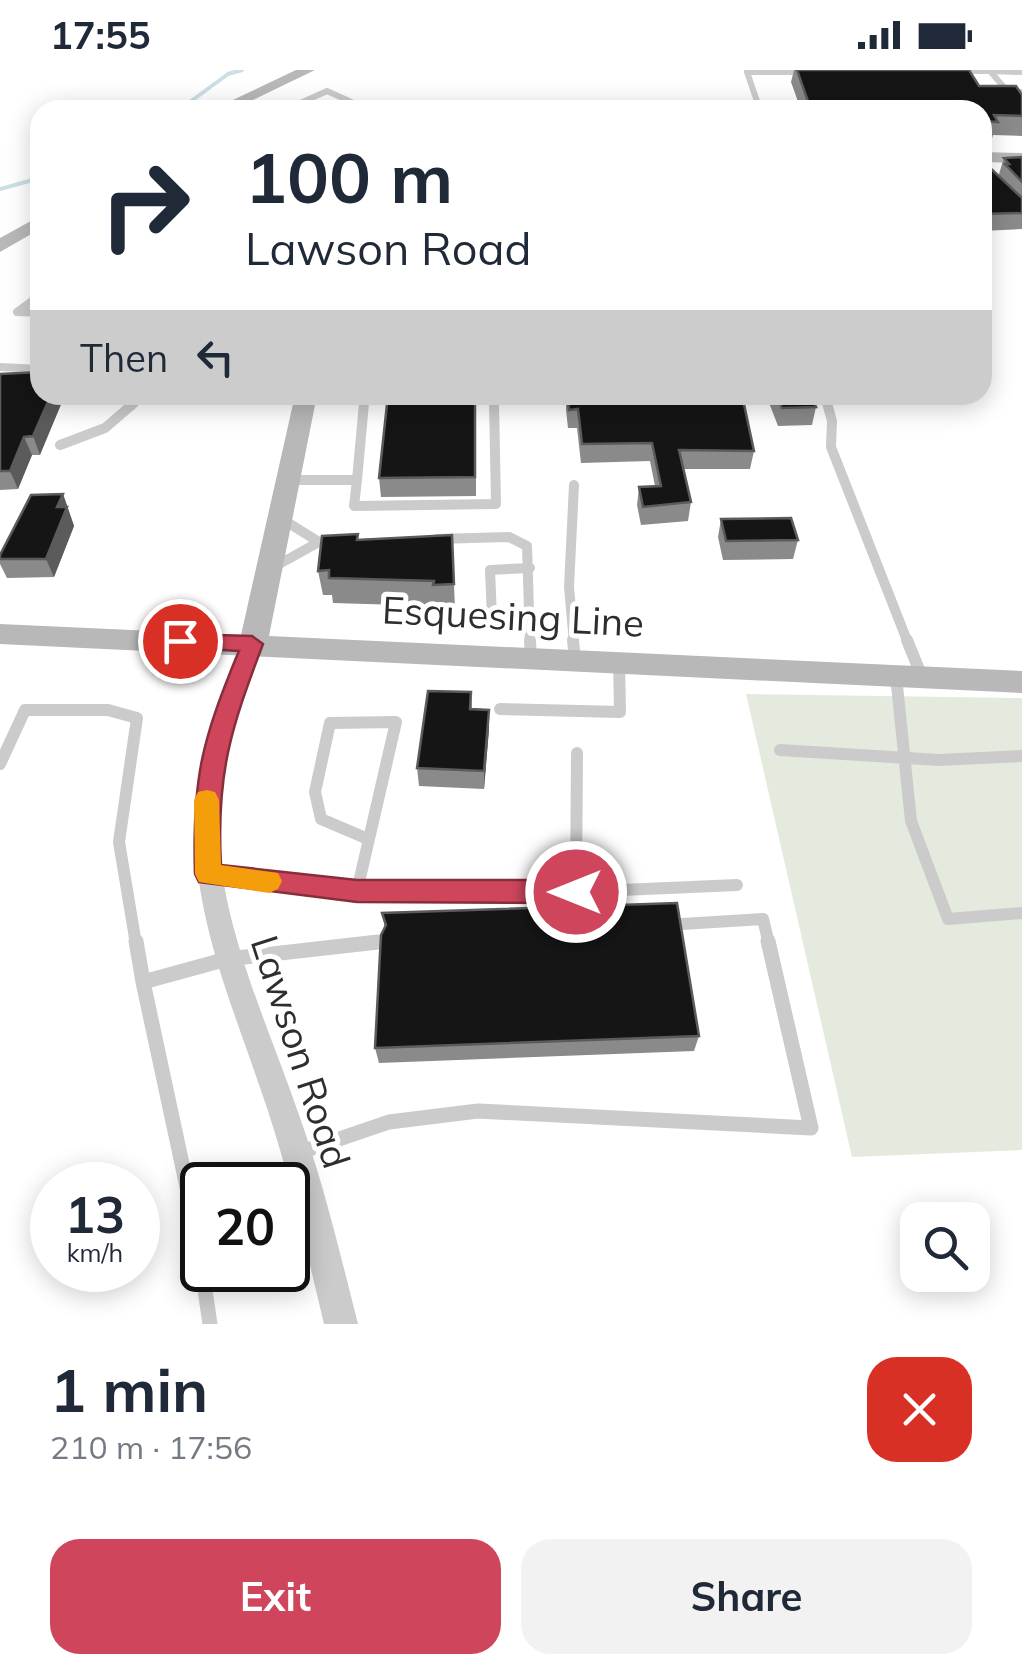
<!DOCTYPE html>
<meta charset="utf-8">
<style>
body{margin:0;font-family:Mulish,sans-serif;background:#f2f2f3;color:#1f2937;height:100vh;display:flex;flex-direction:column;font-size:38px;white-space:nowrap}
*{box-sizing:border-box;margin:0}
p{font-size:32px;color:#747a83}
.icon{flex:none;width:55px;height:55px;fill:none;stroke:currentColor;stroke-width:2;stroke-linecap:round;stroke-linejoin:round}
.map{position:relative;height:1254px;overflow:hidden}
.details{display:flex;flex-direction:column;background:#fff;flex:1}
.details>*{flex:none}
.banner{position:absolute;left:30px;top:30px;width:962px;height:305px;border-radius:30px;box-shadow:0 5px 25px #0003;background:#fff;color:#1f2937;overflow:hidden}
.buttons{position:absolute;left:900px;top:1132px;display:grid;gap:20px}
.buttons a{display:grid;place-items:center;width:90px;height:90px;border-radius:20px;background:#fff;box-shadow:0 5px 25px #0003;font-size:50px}
.speed{position:absolute;left:30px;top:1092px;display:flex;gap:20px;font-size:50px;font-weight:700;text-align:center}
.speed>*{display:grid;place-content:center;width:130px;height:130px;border-radius:50%;background:#fff;box-shadow:0 5px 25px #0003;line-height:1}
.speed small{font-size:25px;font-weight:400}
.speed .limit{border:5px solid #111;border-radius:15px;background:#fff;color:#111}
.pin{position:absolute;display:grid;place-items:center;width:85px;height:85px;color:#fff;margin:-42px;border:5px solid #fff;border-radius:50%;box-shadow:0 2px 10px #0007}
.me{position:absolute;width:110px;margin:-55px;rotate:270deg;stroke-linejoin:round;filter:drop-shadow(0 0 8px #0008)}
.turn{display:flex;align-items:center;gap:35px;height:210px;padding:0 50px;font-size:45px}
.turn .icon{width:130px;height:130px;stroke-width:2.5}
.turn b{display:block;font-size:70px;line-height:85px}
.then{display:flex;align-items:center;height:95px;padding:0 50px;background:#0003;gap:20px;font-size:38px}
.round{display:grid;place-items:center;flex:none;width:105px;height:105px;border-radius:30px;background:#f2f2f3}
.head{display:flex;align-items:center;justify-content:space-between;height:170px;padding:0 50px}
h1{font-size:60px;font-weight:700;line-height:75px}
.cta{display:flex;gap:20px;margin-top:auto;padding:20px 50px}
.cta a{flex:1;height:115px;border-radius:30px;background:#cf465c;color:#fff;font-size:40px;font-weight:700;line-height:115px;text-align:center}
.cta a+a{background:#f2f2f3;color:#1f2937}
.status{display:flex;justify-content:space-between;align-items:center;height:70px;padding:0 50px;background:#fff;direction:ltr}
.status svg{height:28px;fill:currentColor}
.map>svg:first-child{display:block}
</style>
<div class="status"><b>17:55</b><svg viewBox="0 0 49 12"><path d="M0 12V9h3v3zM5 12V6h3v6zM10 12V3h3v9zM15 12V0h3v12zM26 1h20v11H26zM47 4h2v5h-2z"/></svg></div>
<div class="map">
<svg width="1022" height="1254" viewBox="0 0 1022 1254">
<rect width="100%" height="100%" fill="#fff"/>
<!-- green -->
<path fill="#e5eade" d="M 746,624 L 1022,628 L 1022,1080 L 852,1087 Z"/>
<g fill="none" stroke-linecap="round" stroke-linejoin="round">
<!-- stream -->
<path stroke="#ccdfe7" stroke-width="4" d="M 179,40 L 228,4 L 242,0
M 0,119 L 40,108"/>
<!-- lane-far4 -->
<path stroke="#cbcbcb" stroke-width="6" d="M 955,1 L 990,1 L 1008,22 L 1022,22
M 990,1 L 1022,2
M 285,40 L 327,21 L 369,40
M 760,40 L 747,2 L 807,2"/>
<!-- lane-far3 -->
<path stroke="#cbcbcb" stroke-width="8" d="M 40,225 L 17,242 L 40,243
M 0,297 L 40,299
M 494,325 L 494,336
M 825,325 L 828,336
M 132,336 L 138,325
M 364,336 L 365,325"/>
<!-- lane-far2 -->
<path stroke="#cbcbcb" stroke-width="10" d="M 827,333 L 832,351 L 831,377 L 908,573
M 60,375 L 105,358 L 134,333
M 290,410 L 357,410 L 364,333
M 357,410 L 354,436 L 496,434 L 494,333
M 436,469 L 509,467 L 527,476 L 530,573
M 274,497 L 319,472 L 282,449
M 492,547 L 490,500 L 530,498
M 574,573 L 569,517 L 574,415"/>
<!-- lane-far1 -->
<path stroke="#cbcbcb" stroke-width="12" d="M 530,570 L 531,588
M 573,570 L 575,590
M 907,570 L 922,607
M 896,606 L 911,751 L 948,849 L 1022,843
M 500,639 L 620,642 L 619,592
M 780,680 L 939,690 L 1022,686
M 0,694 L 25,640 L 108,640 L 137,648 L 119,772 L 136,874
M 208,805 L 357,821 L 576,822 L 737,815
M 357,821 L 396,652 L 330,653 L 315,722 L 321,749 L 368,769
M 576,822 L 577,683
M 682,854 L 763,849 L 769,874
M 363,874 L 378,872"/>
<!-- lane -->
<path stroke="#cbcbcb" stroke-width="15" d="M 136,871 L 143,912
M 298,1083 L 389,1052 L 478,1041 L 811,1058 L 768,871
M 210,1254 L 196,1159 L 143,912 L 227,889 L 378,872"/>
<!-- street -->
<path fill="#cbcbcb" fill-rule="evenodd" d="M 253,566 L 264,574 C 245,621 224,668 219,719 C 209,832 262,938 298,1042 C 323,1111 340,1183 358,1254 L 324,1254 C 307,1183 291,1111 268,1041 C 217,888 159,779 224,617 C 230,602 237,571 253,566 Z"/>
<!-- secondary -->
<path fill="#b8b8b8" fill-rule="evenodd" d="M 296,0 L 315,0 L 232,40 L 212,40 Z
M 982,82 L 1022,83 L 1022,93 L 982,92 Z
M 40,146 L 40,159 L 0,182 L 0,168 Z
M 295,325 L 317,325 L 269,566 L 1022,601 L 1022,623 L 0,574 L 0,554 L 241,565 Z"/>
</g>
<!-- wall -->
<path fill="#8a8a8a" d="M 794,0 L 969,0 L 979,16 L 1022,25 L 1022,66 L 993,65 L 991,72 L 982,71 L 982,40 L 801,40 L 791,12 Z
M 1022,87 L 1022,159 L 982,161 L 982,94 L 1000,108 L 999,104 L 1004,88 Z
M 40,302 L 40,385 L 32,385 L 18,419 L 0,420 L 0,304 Z
M 476,325 L 476,426 L 381,427 L 379,408 Z
M 566,325 L 754,381 L 750,399 L 683,399 L 691,432 L 688,451 L 641,455 L 637,435 L 639,417 L 655,416 L 650,391 L 581,393 L 577,358 L 568,358 L 566,340 Z
M 766,325 L 811,325 L 816,337 L 812,355 L 778,356 Z
M 63,424 L 74,456 L 54,507 L 7,508 L 0,494 L 0,485 Z
M 721,449 L 798,470 L 793,489 L 723,490 L 718,467 Z
M 452,465 L 455,539 L 435,540 L 435,536 L 333,533 L 332,525 L 323,525 L 318,501 L 358,469 Z
M 471,622 L 472,639 L 489,640 L 489,659 L 484,719 L 419,716 L 417,698 Z
M 382,843 L 699,966 L 694,981 L 379,993 L 375,978 L 385,858 Z"/>
<!-- shaded-wall -->
<path fill="#5b5b5b" d="M 51,325 L 65,325 L 40,385 L 33,366 Z
M 24,367 L 32,385 L 18,419 L 10,401 Z
M 63,424 L 74,456 L 54,507 L 46,489 L 57,437 Z
M 489,640 L 489,659 L 484,719 L 484,701 Z"/>
<!-- building -->
<path fill="#151515" stroke="#5b5b5b" stroke-width="2.5" d="M 797,0 L 969,0 L 979,16 L 1016,16 L 1022,25 L 1022,46 L 994,45 L 998,52 L 982,51 L 982,40 L 811,40 Z
M 1022,87 L 1022,112 L 1005,94 L 1009,94 L 1004,88 Z
M 982,94 L 986,94 L 1022,128 L 1022,143 L 982,144 Z
M 40,302 L 40,325 L 51,325 L 33,366 L 24,367 L 10,401 L 0,401 L 0,304 Z
M 388,325 L 475,325 L 475,407 L 379,408 Z
M 567,325 L 742,325 L 754,381 L 679,380 L 691,432 L 643,437 L 639,417 L 661,416 L 652,373 L 582,374 L 578,339 L 569,340 Z
M 777,325 L 811,325 L 816,337 L 782,338 Z
M 63,424 L 57,437 L 67,437 L 46,489 L 0,489 L 0,485 L 31,425 Z
M 791,448 L 798,470 L 726,471 L 721,449 Z
M 358,464 L 357,470 L 452,465 L 454,514 L 433,515 L 434,511 L 329,508 L 329,500 L 318,501 L 322,466 Z
M 428,621 L 471,622 L 470,639 L 489,640 L 484,701 L 417,698 Z
M 677,833 L 699,966 L 375,978 L 381,865 L 386,855 L 382,843 Z"/>
<!-- route -->
<path fill="#cf465c" stroke="#872e3c" stroke-width="2.5" d="M 180,564 L 252,566 L 263,574 C 231,658 216,704 221,795 L 357,810 L 576,810 L 585,813 L 589,822 L 585,830 L 576,833 L 357,832 L 199,812 L 195,804 C 192,708 202,670 239,581 L 173,577 L 170,571 L 173,566 Z"/>
<!-- slow -->
<path fill="#f59e0b" d="M 207,720 L 215,722 L 219,730 L 221,795 L 278,803 L 282,811 L 278,819 L 269,823 L 199,812 L 195,804 L 194,730 L 198,722 Z"/>
<g text-anchor="middle" stroke-width="10" stroke-linejoin="round" paint-order="stroke">
<!-- street labels -->
<g font-size="38" fill="#2e2e2e" stroke="#fff">
<text transform="translate(513 547) rotate(3)" y="13">Esquesing Line</text>
<text transform="translate(300 982) rotate(72)" y="13">Lawson Road</text>
</g>
</g>
</svg>
<div class="buttons">
<a><svg class="icon" aria-label="search" viewBox="0 0 24 24"><circle cx="10" cy="10" r="6"/><path d="M15 15l6 6"/></svg></a>
</div>
<div class="speed"><div>13<small>km/h</small></div><div class="limit">20</div></div>
<div class="pin" style="left:180px;top:571px;background:#d93025"><svg class="icon" aria-label="arrive" viewBox="0 0 24 24"><path d="M6 21V4h12l-3 4 3 4H6"/></svg></div>
<svg class="me" style="left:576px;top:822px" viewBox="-20 -20 40 40"><circle r="17" fill="#cf465c" stroke="#fff" stroke-width="3"/><path d="M0-11L8 9 0 5-8 9z" fill="#fff"/></svg>
<div class="banner">
<div class="turn"><svg class="icon" aria-label="right" viewBox="0 0 24 24"><path d="M7 20v-9h11M14 6l5 5-5 5"/></svg><div><b>100 m</b>Lawson Road</div></div>
<div class="then">Then<svg class="icon" aria-label="left" viewBox="0 0 24 24"><path d="M17 20v-9H6M10 6l-5 5 5 5"/></svg></div>
</div>
</div>
<section class="details">
<div class="head"><div><h1>1 min</h1><p>210 m · 17:56</p></div><a class="round" style="background:#d93025;color:#fff"><svg class="icon" aria-label="close" viewBox="0 0 24 24"><path d="M6 6l12 12M18 6L6 18"/></svg></a></div>
<div class="cta"><a>Exit</a><a>Share</a></div>
</section>
